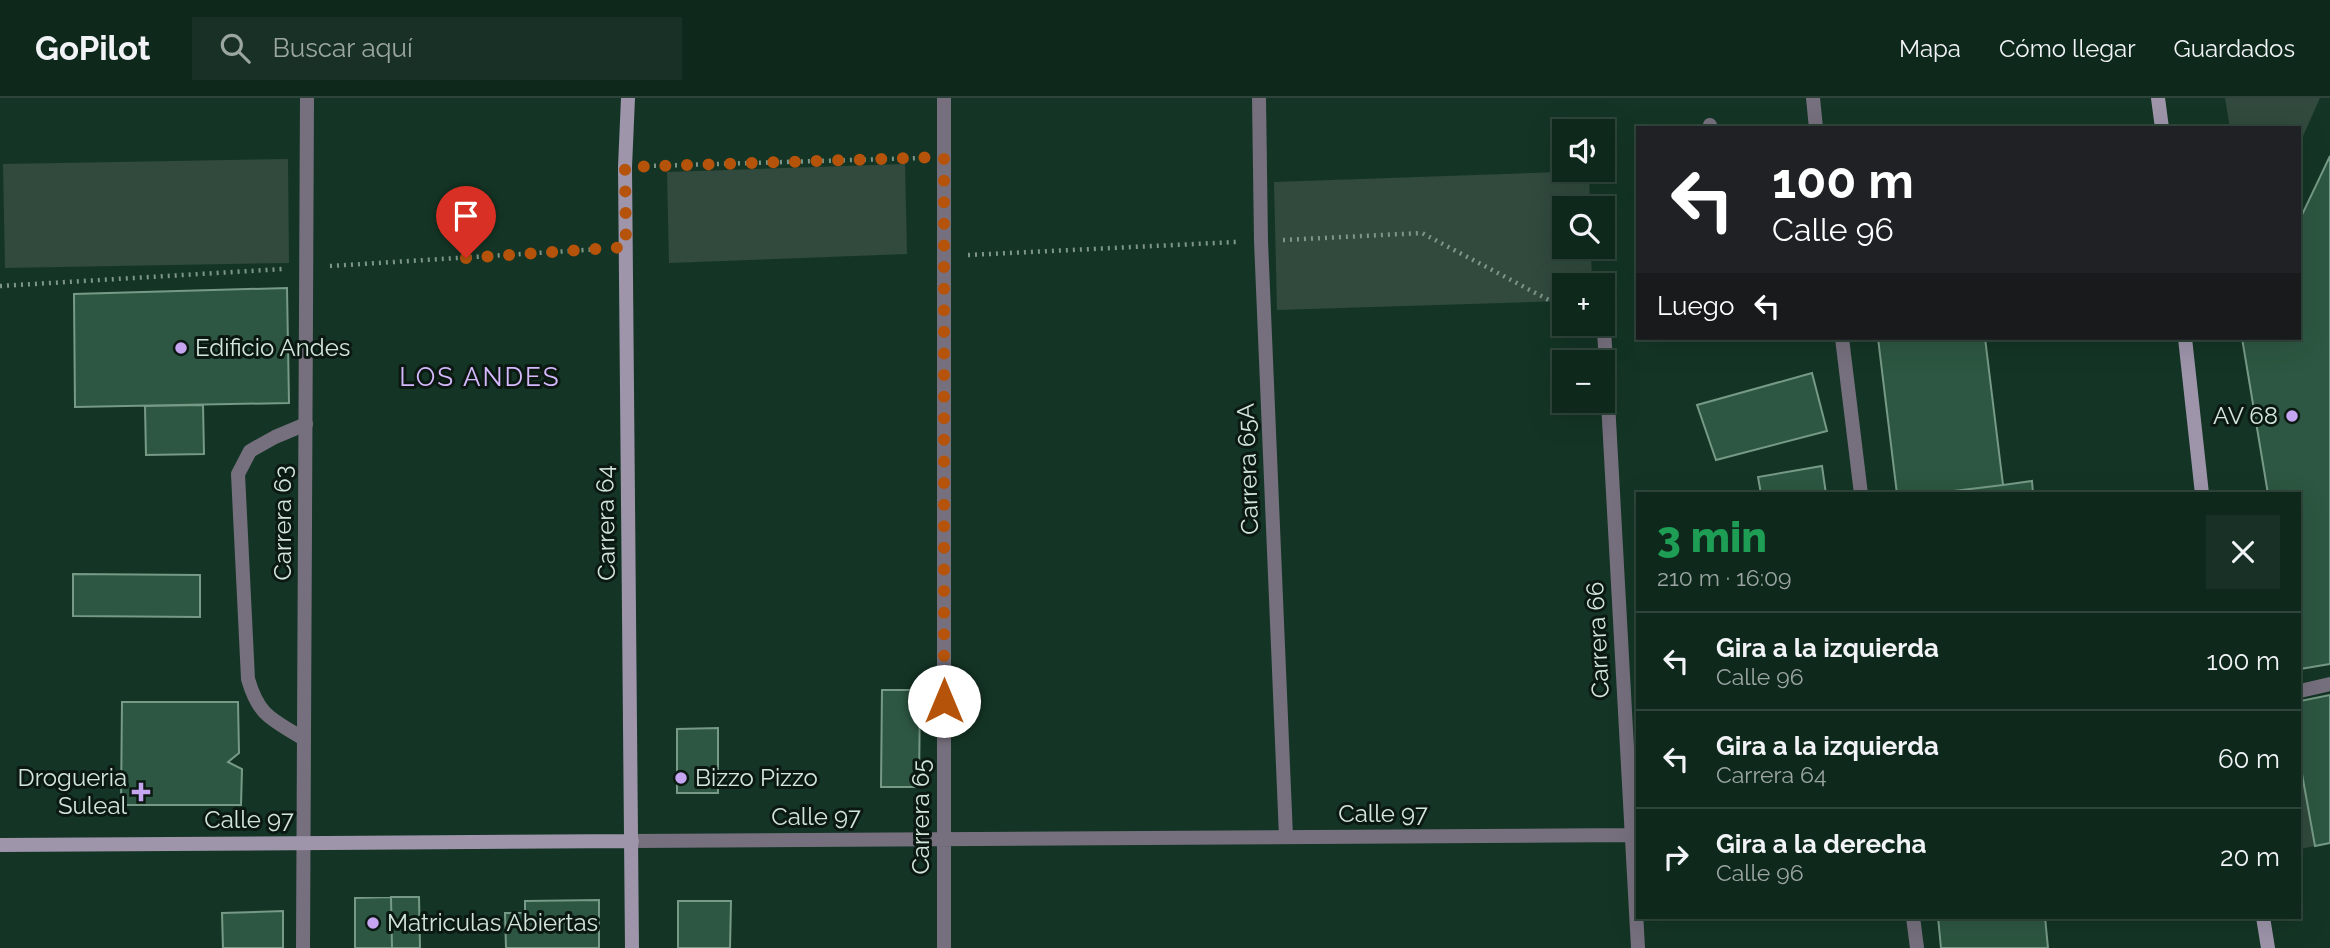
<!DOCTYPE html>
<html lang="es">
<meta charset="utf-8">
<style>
body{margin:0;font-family:Raleway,sans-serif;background:#183025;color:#f1f3f6;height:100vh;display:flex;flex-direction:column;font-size:26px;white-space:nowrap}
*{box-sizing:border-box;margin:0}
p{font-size:23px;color:#9ba6a3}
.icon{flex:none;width:38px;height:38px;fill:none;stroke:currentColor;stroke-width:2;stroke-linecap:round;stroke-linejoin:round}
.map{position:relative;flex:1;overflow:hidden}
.panel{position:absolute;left:1636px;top:394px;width:665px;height:427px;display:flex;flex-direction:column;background:#0f281c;border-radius:0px;box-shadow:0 7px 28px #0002,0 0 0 2px #2f443b}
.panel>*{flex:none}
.top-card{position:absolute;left:1636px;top:28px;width:665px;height:214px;border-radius:0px;box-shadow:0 7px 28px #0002,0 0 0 2px #2f443b;background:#202124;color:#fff;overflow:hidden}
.fabs{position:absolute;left:1552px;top:21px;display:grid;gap:14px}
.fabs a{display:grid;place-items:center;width:63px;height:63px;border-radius:0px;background:#0f281c;box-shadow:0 7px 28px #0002,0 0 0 2px #2f443b;font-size:35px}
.pin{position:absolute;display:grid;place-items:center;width:60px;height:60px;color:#fff;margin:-72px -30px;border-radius:50% 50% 50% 0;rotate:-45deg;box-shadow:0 0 7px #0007}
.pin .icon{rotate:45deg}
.me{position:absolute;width:77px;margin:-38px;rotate:0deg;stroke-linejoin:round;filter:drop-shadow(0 0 5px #0008)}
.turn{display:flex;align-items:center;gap:24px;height:147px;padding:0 21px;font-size:32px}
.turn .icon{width:91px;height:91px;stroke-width:2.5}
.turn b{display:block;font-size:49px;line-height:60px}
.then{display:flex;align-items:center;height:66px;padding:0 21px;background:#0003;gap:14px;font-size:26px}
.round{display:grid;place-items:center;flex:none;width:74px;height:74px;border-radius:0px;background:#183025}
.head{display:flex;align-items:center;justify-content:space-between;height:119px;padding:0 21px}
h1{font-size:42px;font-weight:800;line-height:52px;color:#1e9e55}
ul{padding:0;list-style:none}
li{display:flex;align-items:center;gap:21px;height:98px;padding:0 21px;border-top:2px solid #2f443b}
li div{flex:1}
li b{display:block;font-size:26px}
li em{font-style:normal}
header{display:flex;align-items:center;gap:42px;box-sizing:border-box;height:98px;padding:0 35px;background:#0f281c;border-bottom:2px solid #2f443b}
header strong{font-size:33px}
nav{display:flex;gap:38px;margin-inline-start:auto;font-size:24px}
.search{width:490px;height:63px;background:#183025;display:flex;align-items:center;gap:18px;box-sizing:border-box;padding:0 24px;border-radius:0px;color:#9ba6a3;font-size:26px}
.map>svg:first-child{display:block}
</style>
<header>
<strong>GoPilot</strong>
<div class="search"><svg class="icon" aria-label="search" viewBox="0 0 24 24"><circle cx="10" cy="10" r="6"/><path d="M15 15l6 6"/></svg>Buscar aquí</div>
<nav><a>Mapa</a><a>Cómo llegar</a><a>Guardados</a></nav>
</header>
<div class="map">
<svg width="2330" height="850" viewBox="0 0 2330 850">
<rect width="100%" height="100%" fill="#143525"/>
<!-- green -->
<path fill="#314a3d" d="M 2225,0 L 2320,0 L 2300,45 L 2300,30 L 2230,30 Z
M 288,61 L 289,165 L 5,170 L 3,66 Z
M 905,66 L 907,156 L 669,165 L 667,74 Z
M 1589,73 L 1590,110 L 1564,110 L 1564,149 L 1591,149 L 1592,187 L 1564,187 L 1564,203 L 1277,212 L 1274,84 Z
M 2300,665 L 2315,748 L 2300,751 Z"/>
<!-- building -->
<path fill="#2d5742" stroke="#769a86" stroke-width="2" d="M 2330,58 L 2330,566 L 2300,571 L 2300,396 L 2268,396 L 2242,240 L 2300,240 L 2300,121 Z
M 287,190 L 289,305 L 75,309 L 74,196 Z
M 1878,240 L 1985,240 L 2003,387 L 1929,396 L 1897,396 Z
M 1812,275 L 1827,333 L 1716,362 L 1697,307 Z
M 203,307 L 204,356 L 146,357 L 145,308 Z
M 1822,368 L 1826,396 L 1761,396 L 1758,379 Z
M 2032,383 L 2033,396 L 1929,396 L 2003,387 Z
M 73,476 L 200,477 L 200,519 L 73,518 Z
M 882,592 L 920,592 L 919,689 L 881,689 Z
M 2330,597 L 2330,745 L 2315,748 L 2300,665 L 2300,603 Z
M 122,604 L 238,604 L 239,655 L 228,664 L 242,671 L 241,707 L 121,707 Z
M 718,630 L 718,695 L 677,695 L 677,631 Z
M 391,799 L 419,799 L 420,850 L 392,850 Z
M 391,799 L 392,850 L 355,850 L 355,800 Z
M 599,802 L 599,850 L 506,850 L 505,815 L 525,815 L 525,803 Z
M 678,803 L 731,803 L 730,850 L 678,850 Z
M 283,813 L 283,850 L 223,850 L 222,815 Z
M 1938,819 L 2045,819 L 2048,850 L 1941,850 Z"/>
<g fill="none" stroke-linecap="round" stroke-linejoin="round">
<!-- path -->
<path stroke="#7d9689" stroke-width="4.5" stroke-dasharray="2 5" stroke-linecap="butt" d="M 647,68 L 922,60
M 1283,142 L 1422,135 L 1564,210
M 968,157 L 1236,144
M 330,168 L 601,151
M 0,188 L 283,171"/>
<!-- lane -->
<path stroke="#76707e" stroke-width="14" d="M 1710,27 L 1711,30
M 2300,593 L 2330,586
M 304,641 C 272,621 259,619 248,581 L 238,376 L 250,353 L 275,339 L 306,326"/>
<!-- street -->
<path stroke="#76707e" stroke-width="14" d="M 944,0 L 944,850
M 1259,0 L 1261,143 L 1286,739
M 1813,0 L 1816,30
M 1604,231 L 1638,850
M 1842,240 L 1861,396
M 632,743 L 1632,737
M 1913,819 L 1917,850
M 303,850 L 307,0"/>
<!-- secondary -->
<path stroke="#9e95ab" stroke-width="14" d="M 628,0 L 625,69 L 632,850
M 2158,0 L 2162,30
M 2185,240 L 2202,396
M 0,747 L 632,743
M 2263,819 L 2268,850"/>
</g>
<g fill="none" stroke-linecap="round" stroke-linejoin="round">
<!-- route -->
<path stroke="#b45309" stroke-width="12" stroke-dasharray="0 21.6" d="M 466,160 L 626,149 L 625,69 L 944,59 L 944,603"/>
</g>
<!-- markers -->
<g fill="#c6a6f0" stroke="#0b1912" stroke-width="2.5">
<circle cx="181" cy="250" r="7"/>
<circle cx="2292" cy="318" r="7"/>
<circle cx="681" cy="680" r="7"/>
<path d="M137.5 683.5h7v7h7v7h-7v7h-7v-7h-7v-7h7z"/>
<circle cx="373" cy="825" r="7"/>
</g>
<g text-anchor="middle" stroke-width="6" stroke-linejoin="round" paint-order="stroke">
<!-- poi labels -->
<g font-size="24" fill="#d3e6db" stroke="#0b1912" text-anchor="start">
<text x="195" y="258">Edificio Andes</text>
<text x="2278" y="326" text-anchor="end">AV 68</text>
<text x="127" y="688" text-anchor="end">Drogueria<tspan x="127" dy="28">Suleal</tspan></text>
<text x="695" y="688">Bizzo Pizzo</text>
<text x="387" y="833">Matriculas Abiertas</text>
</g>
<!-- street labels -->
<g font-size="24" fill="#d3e6db" stroke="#0b1912">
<text transform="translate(1248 371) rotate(-92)" y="8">Carrera 65A</text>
<text transform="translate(283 425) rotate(-90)" y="8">Carrera 63</text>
<text transform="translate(606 425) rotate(-91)" y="8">Carrera 64</text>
<text transform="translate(1598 542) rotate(-93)" y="8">Carrera 66</text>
<text x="1383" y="724">Calle 97</text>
<text x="816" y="727">Calle 97</text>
<text transform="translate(921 719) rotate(-90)" y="8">Carrera 65</text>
<text x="249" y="730">Calle 97</text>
</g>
<!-- neighbourhood labels -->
<g font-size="26" letter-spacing="2" fill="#d5b8fd" stroke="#0b1912">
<text x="480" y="288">LOS ANDES</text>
</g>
</g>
</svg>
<div class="fabs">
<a><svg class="icon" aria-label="sound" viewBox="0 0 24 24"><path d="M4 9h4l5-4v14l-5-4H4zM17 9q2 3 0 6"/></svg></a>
<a><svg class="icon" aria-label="search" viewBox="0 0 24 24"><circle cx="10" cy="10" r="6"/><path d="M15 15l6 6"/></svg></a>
<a>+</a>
<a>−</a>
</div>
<div class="pin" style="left:466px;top:160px;background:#d93025"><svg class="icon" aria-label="arrive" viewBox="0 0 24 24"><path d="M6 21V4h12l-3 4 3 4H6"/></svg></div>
<svg class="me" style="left:944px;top:603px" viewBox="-20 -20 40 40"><circle r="19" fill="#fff"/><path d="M0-13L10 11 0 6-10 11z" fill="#b45309"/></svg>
<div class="top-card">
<div class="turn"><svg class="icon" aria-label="left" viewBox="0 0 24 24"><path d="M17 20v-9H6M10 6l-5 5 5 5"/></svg><div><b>100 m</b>Calle 96</div></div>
<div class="then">Luego<svg class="icon" aria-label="left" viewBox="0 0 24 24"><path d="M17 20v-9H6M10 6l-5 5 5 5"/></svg></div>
</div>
<section class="panel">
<div class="head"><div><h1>3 min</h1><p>210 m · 16:09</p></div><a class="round"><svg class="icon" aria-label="close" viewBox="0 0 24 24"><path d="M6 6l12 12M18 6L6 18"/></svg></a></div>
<ul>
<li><svg class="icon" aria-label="left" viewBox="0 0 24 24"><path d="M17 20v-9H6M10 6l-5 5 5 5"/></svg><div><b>Gira a la izquierda</b><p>Calle 96</p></div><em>100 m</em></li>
<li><svg class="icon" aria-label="left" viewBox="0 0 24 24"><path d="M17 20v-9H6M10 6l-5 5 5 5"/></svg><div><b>Gira a la izquierda</b><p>Carrera 64</p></div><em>60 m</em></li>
<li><svg class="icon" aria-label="right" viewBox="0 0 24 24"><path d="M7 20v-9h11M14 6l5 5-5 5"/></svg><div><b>Gira a la derecha</b><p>Calle 96</p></div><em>20 m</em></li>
</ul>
</section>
</div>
